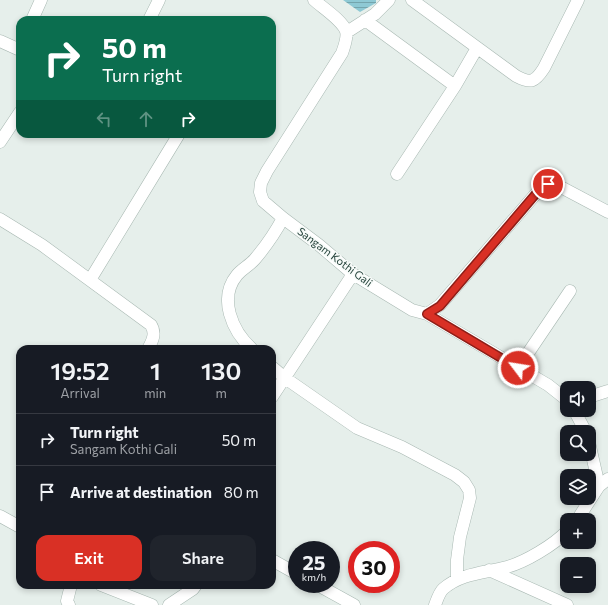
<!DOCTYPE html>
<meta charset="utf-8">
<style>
body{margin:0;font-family:Commissioner,sans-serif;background:#20242c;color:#f1f3f6;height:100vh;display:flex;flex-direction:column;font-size:15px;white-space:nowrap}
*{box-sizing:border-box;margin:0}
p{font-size:13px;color:#9ea1a6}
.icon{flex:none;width:22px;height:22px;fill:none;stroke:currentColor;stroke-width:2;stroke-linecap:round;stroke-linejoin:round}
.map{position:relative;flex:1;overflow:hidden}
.drawer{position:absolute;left:16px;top:345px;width:260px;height:244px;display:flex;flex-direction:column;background:#171b24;border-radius:12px;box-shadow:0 2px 6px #0003}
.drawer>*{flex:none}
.banner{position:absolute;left:16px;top:16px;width:260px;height:122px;border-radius:12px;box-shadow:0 2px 6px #0003;background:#0b6e4f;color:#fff;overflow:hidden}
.tools{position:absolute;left:560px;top:381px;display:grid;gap:8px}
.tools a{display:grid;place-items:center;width:36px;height:36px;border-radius:8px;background:#171b24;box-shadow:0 2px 6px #0003;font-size:20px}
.speed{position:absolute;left:288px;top:541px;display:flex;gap:8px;font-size:20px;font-weight:700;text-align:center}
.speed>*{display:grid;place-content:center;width:52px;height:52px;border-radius:50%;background:#171b24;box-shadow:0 2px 6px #0003;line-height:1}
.speed small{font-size:10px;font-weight:400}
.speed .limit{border:6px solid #d22;background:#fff;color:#111}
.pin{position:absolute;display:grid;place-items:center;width:34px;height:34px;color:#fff;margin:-17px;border:2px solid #fff;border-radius:50%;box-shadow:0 1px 4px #0007}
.me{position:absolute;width:44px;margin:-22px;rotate:301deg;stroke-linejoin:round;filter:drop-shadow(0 0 3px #0008)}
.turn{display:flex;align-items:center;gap:14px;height:84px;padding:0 20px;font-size:18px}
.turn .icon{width:52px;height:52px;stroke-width:2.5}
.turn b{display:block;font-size:28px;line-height:34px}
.lanes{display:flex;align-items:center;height:38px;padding:0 20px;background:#0003;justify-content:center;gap:20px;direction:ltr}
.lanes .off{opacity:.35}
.eta{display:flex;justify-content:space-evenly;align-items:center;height:68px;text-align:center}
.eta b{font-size:24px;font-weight:600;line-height:28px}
.cta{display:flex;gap:8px;margin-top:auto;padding:8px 20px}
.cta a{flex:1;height:46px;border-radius:12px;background:#d93025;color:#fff;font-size:16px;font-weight:600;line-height:46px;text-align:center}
.cta a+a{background:#20242c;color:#f1f3f6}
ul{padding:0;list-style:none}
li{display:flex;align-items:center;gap:12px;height:52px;padding:0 20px;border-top:1px solid #363941}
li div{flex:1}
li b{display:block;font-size:15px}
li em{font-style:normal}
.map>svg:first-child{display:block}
</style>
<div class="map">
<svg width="608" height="605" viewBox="0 0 608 605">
<defs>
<pattern id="water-rules" width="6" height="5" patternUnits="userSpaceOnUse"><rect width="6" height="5" fill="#8ec9d4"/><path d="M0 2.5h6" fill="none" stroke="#74a5ad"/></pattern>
</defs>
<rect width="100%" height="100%" fill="#e6efeb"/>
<!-- water -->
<path fill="url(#water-rules)" d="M 343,0 L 376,0 L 376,3 L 360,12 Z"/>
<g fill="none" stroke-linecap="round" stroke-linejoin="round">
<!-- street casing -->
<g stroke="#a8b8b2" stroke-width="13">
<path id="street" d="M 314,0 C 323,8 342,20 346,31 C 348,38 344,47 342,53 L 267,171 L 261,183 L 260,192 L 263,201 L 283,218 L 319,245 L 353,274 L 412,310 L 427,314 L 440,305 L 540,189 L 548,185 L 557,185 L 608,212
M 412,0 L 516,76 C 531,84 535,82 544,68 L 578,0
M 32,20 L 41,0
M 149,20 L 159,0
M 365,20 L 455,86
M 347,32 L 375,14 L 389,0
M 0,41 L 20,50
M 0,142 L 20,112
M 397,174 L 455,86 L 477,48
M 0,219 L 42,245 L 151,325 C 156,333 153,340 148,349
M 90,280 L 179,134
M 427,314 L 548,385 L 567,400
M 252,349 C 232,331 218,298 237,275 C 242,269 250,265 255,259 C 266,246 275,233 283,218
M 272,367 L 285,378 L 357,428 L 402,447 L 455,475 L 464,482 L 469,490 L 470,498 L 460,537 L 457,560 L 457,580
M 518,368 L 570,291
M 272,397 L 353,274
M 589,397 L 608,391
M 574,410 L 586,432
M 589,442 L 599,486
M 0,516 L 20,527
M 577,520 L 599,486 L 608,479
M 272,560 L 297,574
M 489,570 L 567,605
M 316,584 L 354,605
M 101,585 L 152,605
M 69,605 L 67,601 L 71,585
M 169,605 L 193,589 L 196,585
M 435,605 C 437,600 439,593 443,589 C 461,573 485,573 507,567 C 525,562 554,545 567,531"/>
</g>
<!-- street -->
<use href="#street" stroke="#fff" stroke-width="12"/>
</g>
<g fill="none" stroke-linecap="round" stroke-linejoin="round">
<!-- route casing -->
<g stroke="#8d1f18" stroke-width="10">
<path id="route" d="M 518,368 L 427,314 L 440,306 L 540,189 L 548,184"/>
</g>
<!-- route -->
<use href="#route" stroke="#d93025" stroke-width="7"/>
</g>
<g text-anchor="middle" stroke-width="3" stroke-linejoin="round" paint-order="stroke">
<!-- street labels -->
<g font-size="11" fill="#24423a" stroke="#f7fbf9">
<text transform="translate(335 257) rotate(37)" y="4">Sangam Kothi Gali</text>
</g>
</g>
</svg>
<div class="tools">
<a><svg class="icon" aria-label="sound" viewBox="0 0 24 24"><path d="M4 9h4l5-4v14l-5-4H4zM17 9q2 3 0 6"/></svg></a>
<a><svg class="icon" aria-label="search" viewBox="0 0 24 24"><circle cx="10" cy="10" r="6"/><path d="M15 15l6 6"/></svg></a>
<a><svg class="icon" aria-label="layers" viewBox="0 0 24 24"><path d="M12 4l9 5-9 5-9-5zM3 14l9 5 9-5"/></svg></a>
<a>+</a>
<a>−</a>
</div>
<div class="speed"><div>25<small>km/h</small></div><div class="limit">30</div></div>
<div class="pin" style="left:548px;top:184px;background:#d93025"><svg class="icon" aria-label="arrive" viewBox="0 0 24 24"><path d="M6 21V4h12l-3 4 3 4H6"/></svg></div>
<svg class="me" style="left:518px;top:368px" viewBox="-20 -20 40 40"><circle r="17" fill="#d93025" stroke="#fff" stroke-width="3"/><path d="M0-11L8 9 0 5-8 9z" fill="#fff"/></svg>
<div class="banner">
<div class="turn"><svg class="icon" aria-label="right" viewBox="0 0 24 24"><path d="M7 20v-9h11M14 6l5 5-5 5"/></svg><div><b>50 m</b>Turn right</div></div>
<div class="lanes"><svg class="icon off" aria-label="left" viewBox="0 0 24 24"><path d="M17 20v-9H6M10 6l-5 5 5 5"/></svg><svg class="icon off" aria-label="ahead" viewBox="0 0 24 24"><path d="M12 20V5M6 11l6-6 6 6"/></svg><svg class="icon" aria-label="right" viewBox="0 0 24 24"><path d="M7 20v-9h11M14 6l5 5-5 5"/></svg></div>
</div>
<section class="drawer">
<div class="eta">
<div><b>19:52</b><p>Arrival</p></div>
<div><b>1</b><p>min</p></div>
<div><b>130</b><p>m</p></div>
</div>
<ul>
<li><svg class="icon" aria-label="right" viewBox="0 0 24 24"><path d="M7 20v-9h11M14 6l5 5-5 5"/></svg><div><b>Turn right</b><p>Sangam Kothi Gali</p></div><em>50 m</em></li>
<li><svg class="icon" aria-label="arrive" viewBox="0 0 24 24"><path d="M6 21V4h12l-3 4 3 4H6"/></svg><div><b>Arrive at destination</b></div><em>80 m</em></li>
</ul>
<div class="cta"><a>Exit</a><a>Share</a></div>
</section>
</div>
